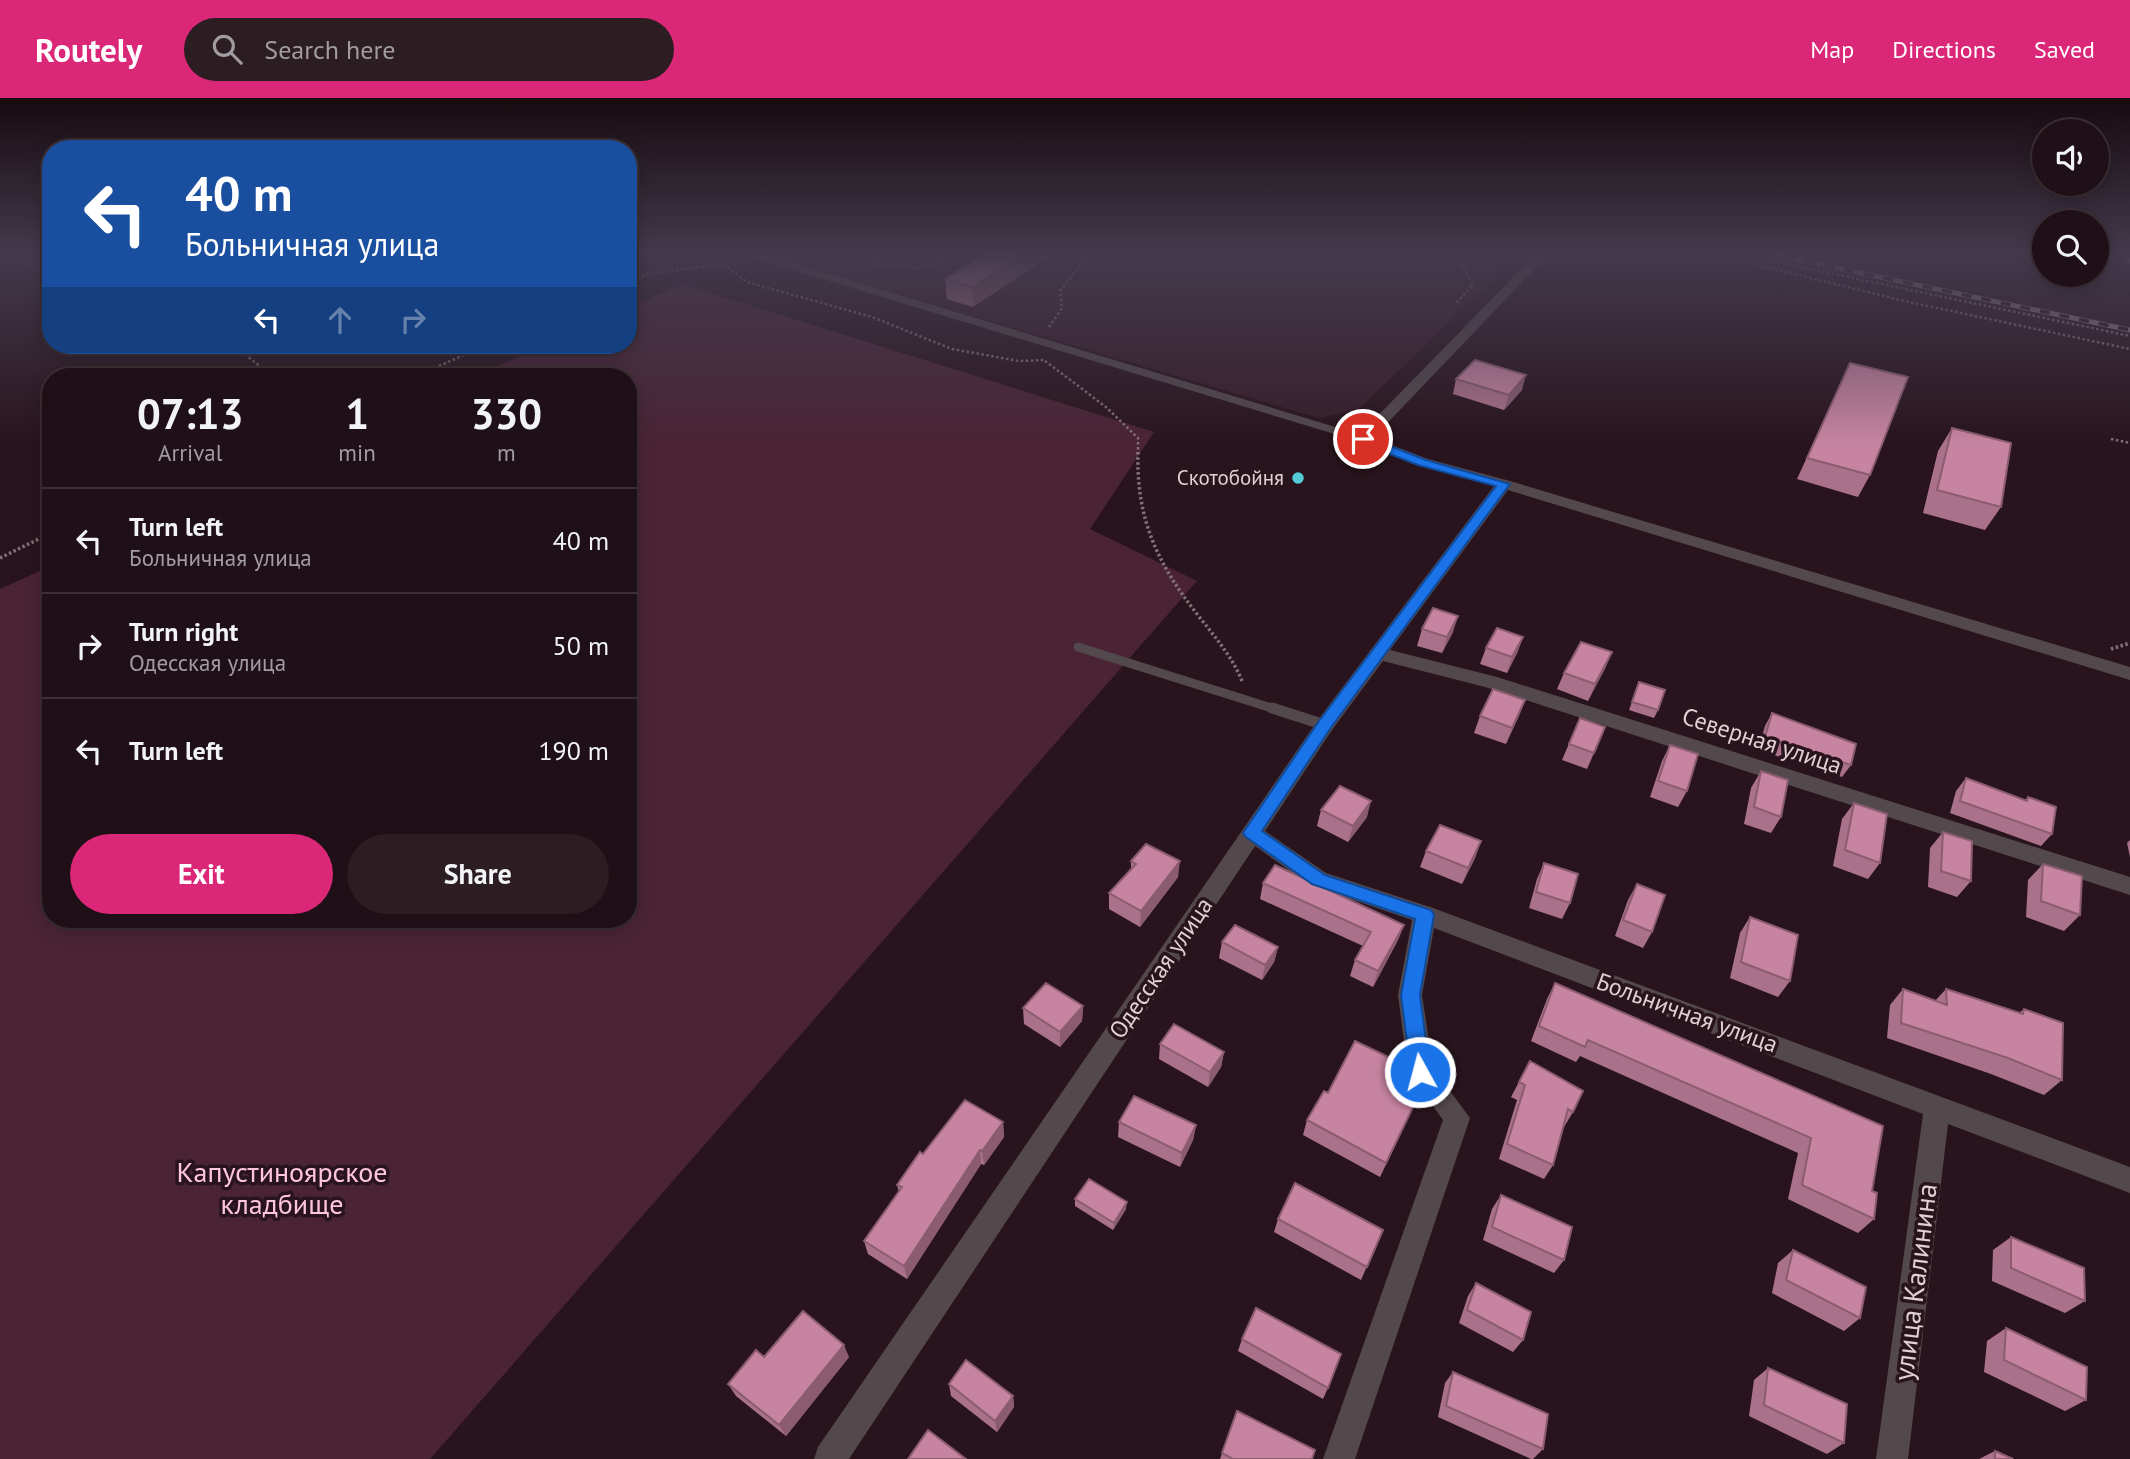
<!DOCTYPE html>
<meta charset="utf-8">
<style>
body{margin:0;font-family:"PT Sans",sans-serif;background:#2c1d23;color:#f1f3f6;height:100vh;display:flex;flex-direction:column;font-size:26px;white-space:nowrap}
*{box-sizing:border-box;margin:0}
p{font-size:23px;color:#a19ca1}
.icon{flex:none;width:38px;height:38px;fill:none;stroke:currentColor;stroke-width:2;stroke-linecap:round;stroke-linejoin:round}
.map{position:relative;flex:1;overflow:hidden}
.drawer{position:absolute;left:42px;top:270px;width:595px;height:560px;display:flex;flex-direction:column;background:#1f0f16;border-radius:28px;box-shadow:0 4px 18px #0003,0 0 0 2px #3c2f35}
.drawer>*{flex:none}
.banner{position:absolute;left:42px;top:42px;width:595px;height:214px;border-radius:28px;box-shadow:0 4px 18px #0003,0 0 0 2px #3c2f35;background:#1a4fa0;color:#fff;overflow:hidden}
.buttons{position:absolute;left:2032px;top:21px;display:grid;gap:14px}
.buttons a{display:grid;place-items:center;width:77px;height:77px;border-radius:50%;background:#1f0f16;box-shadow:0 4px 18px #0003,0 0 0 2px #3c2f35;font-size:35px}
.pin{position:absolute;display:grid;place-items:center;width:60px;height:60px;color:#fff;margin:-30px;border:4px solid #fff;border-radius:50%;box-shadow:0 2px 7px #0007}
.me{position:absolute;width:77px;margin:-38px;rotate:353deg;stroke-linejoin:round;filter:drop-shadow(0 0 5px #0008)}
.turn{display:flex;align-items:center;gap:24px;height:147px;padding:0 28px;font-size:32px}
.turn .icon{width:91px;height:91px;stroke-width:2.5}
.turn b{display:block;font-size:49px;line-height:60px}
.lanes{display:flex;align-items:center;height:66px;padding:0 28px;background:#0003;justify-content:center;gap:35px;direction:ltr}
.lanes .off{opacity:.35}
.eta{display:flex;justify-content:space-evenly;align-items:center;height:119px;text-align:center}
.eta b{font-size:42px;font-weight:700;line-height:49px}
.primary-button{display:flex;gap:14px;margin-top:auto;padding:14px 28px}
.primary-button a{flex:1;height:80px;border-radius:42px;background:#db2777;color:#fff;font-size:28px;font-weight:700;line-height:80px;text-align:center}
.primary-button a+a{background:#2c1d23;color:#f1f3f6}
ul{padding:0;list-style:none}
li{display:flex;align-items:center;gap:21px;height:105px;padding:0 28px;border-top:2px solid #3c2f35}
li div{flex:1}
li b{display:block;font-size:26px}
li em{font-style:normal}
header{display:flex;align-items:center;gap:42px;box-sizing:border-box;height:98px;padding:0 35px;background:#db2777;color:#fff}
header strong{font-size:33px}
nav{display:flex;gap:38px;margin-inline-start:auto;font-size:24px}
.search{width:490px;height:63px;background:#2c1d23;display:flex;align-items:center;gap:18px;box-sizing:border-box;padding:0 24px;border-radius:38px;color:#a19ca1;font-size:26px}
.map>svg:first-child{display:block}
</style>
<header>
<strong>Routely</strong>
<div class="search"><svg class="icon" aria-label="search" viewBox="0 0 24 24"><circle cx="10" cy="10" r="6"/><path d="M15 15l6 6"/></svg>Search here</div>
<nav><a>Map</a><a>Directions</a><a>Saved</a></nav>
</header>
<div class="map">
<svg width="2130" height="1361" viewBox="0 0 2130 1361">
<rect width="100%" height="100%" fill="#29141d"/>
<!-- built -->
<path fill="#371d29" d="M 0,155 L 51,155 L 51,178 L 10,165 L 0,169 Z
M 760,155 L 1520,155 L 1358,312 L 1319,320 Z"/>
<!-- green -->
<path fill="#4a2435" d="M 682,186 L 1154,334 L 1090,431 L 1197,483 L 430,1361 L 0,1361 L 0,491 L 51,468 L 51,821 L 628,821 L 628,278 L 475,278 L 546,247 L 628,247 L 628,210 Z"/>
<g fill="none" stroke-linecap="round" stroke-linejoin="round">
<!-- path-far1 -->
<path stroke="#837078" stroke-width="2.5" stroke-dasharray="2.5 2.5" stroke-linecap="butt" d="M 866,155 L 878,166 L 918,170 L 976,155
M 1453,155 L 1457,157 L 1473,187 L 1455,206
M 1707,155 L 1909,204 L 2130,251
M 1734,155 L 2130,238
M 724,166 L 747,184 L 872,219 L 952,251 L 1019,263 L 1044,262
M 628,184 L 647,176 L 737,164
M 1049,229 L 1062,210 L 1060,193 L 1090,155
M 233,247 L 266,273 L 259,278
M 1045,263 L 1106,309 L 1138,340 L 1138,356
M 416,278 L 487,247
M 2111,341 L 2130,345"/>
<!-- path -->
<path stroke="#837078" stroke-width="3.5" stroke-dasharray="2.5 2.5" stroke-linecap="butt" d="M 1138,354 C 1136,420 1157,465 1197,516 C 1214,538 1232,558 1242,583
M 0,460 L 51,435
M 2111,551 L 2130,545"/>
<!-- service-far2 -->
<path stroke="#53484c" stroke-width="7" d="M 749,155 L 1363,341"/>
<!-- service-far1 -->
<path stroke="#53484c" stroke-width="9" d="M 1078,549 L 1278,612"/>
<!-- service -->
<path stroke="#53484c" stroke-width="11" d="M 1272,610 L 1325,627"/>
<!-- minor -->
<path fill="#53484c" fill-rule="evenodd" d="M 1537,155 L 1550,155 L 1373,340 L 1428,361 L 1510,383 L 2130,569 L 2130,582 L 1508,392 L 1390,552 L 1497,579 L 2130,779 L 2130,797 L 1485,589 L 1383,563 L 1332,632 L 1265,733 L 1326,775 L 1433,810 L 2130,1069 L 2130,1095 L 1948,1026 L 1908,1361 L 1876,1361 L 1923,1016 L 1434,830 L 1422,897 L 1433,970 L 1470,1020 L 1355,1361 L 1323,1361 L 1443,1022 L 1408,974 L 1398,897 L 1412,822 L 1310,787 L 1255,748 L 849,1361 L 814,1361 L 818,1349 L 1318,622 L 1494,388 L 1416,367 L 1355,341 Z"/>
<!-- rail casing -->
<g stroke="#907e85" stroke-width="5">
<path id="rail" d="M 1766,155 L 2130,232
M 2096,157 L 2130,163"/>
</g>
<!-- rail -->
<use href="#rail" stroke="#29141d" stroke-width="3.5" stroke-dasharray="10" stroke-linecap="butt"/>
</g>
<!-- wall -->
<path fill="#aa728a" d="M 988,155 L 973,209 L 947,201 L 945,181 Z
M 1850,265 L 1870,377 L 1858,399 L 1797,381 Z
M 1456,281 L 1522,292 L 1504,312 L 1453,296 Z
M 1952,330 L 2001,409 L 1985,432 L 1923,415 L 1938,353 Z
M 1422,531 L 1453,534 L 1442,555 L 1417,548 Z
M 1523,539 L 1517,555 L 1507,575 L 1480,566 L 1486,550 Z
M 1612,554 L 1588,603 L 1557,591 L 1564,575 Z
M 1639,584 L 1658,612 L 1654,620 L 1629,612 Z
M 1525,602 L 1506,646 L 1474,635 L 1480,618 Z
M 1772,615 L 1851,667 L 1842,679 L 1758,652 L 1765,628 Z
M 1580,620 L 1594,655 L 1587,671 L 1562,662 Z
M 1670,647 L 1687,693 L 1678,709 L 1650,699 L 1662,663 Z
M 1761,673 L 1781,719 L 1771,735 L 1744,726 L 1751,690 Z
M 1966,680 L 2025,702 L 2028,699 L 2052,736 L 2041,748 L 1950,715 L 1956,693 Z
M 1854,705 L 1880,765 L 1868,781 L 1833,768 L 1842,721 Z
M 1321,712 L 1367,719 L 1348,744 L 1317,728 Z
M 1943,734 L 1971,783 L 1957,799 L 1928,789 L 1930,750 Z
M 2130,742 L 2130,759 L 2127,745 Z
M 1481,743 L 1475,760 L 1462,786 L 1420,769 L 1426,753 Z
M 1131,763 L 1178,779 L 1140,829 L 1109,811 L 1109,795 L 1131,771 Z
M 1544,765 L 1570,805 L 1562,821 L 1529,810 L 1537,781 Z
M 2043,766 L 2080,817 L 2064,833 L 2026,819 L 2028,782 Z
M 1263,785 L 1404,827 L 1398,842 L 1373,889 L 1350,878 L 1355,862 L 1363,848 L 1260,801 Z
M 1637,786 L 1652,834 L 1643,850 L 1615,838 L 1628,802 Z
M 1750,819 L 1790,883 L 1778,899 L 1730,880 L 1740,835 Z
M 1222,844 L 1278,849 L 1274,864 L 1262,882 L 1219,860 Z
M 1555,885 L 1883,1028 L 1872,1093 L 1874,1121 L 1858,1135 L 1788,1101 L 1798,1055 L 1580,958 L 1576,964 L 1531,943 L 1547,901 Z
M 1903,891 L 1935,903 L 1946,891 L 2019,915 L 2024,911 L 2062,982 L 2044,997 L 1991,976 L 1887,940 L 1890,907 Z
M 1083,908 L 1082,923 L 1060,949 L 1024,926 L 1023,910 Z
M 1160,946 L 1224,954 L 1221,969 L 1208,989 L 1159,961 Z
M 1530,963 L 1573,1014 L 1564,1029 L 1553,1067 L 1544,1081 L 1499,1061 L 1517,1002 L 1511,999 Z
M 1427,980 L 1380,1079 L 1303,1037 L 1307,1022 Z
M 1003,1024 L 1004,1039 L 984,1067 L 981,1066 L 907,1181 L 868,1156 L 864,1143 L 899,1094 L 897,1087 L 923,1056 Z
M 1119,1024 L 1196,1027 L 1193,1042 L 1180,1069 L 1118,1039 Z
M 1501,1097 L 1564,1162 L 1554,1175 L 1483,1142 L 1492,1111 Z
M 1075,1101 L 1126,1111 L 1113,1132 L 1075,1108 Z
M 1278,1121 L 1383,1132 L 1361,1182 L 1274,1134 Z
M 2011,1139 L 2085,1203 L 2065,1215 L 1992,1183 L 1993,1152 Z
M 1793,1152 L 1860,1220 L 1844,1233 L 1772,1195 L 1778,1165 Z
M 1476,1185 L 1523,1242 L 1513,1254 L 1459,1225 L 1468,1198 Z
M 2006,1230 L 2086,1302 L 2065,1313 L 1984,1274 L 1987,1243 Z
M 1242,1241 L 1328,1290 L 1323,1301 L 1238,1253 Z
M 764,1259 L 849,1259 L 786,1338 L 736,1298 L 728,1286 Z
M 1768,1270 L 1844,1345 L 1827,1356 L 1749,1318 L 1754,1282 Z
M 1453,1274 L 1543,1351 L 1533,1361 L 1531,1361 L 1438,1319 L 1445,1285 Z
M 949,1286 L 1013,1298 L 1014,1309 L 997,1334 L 951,1298 Z
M 1237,1313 L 1312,1361 L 1220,1361 Z
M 1995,1353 L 2013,1361 L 1979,1361 Z"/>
<!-- shaded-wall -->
<path fill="#8b5c70" d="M 1025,155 L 1055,155 L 973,209 L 972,189 Z
M 1526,277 L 1522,292 L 1504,312 L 1509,297 Z
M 1458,518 L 1453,534 L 1442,555 L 1447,539 Z
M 1523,539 L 1517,555 L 1507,575 L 1512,559 Z
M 1612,554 L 1605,571 L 1588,603 L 1595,586 Z
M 1525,602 L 1519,618 L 1506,646 L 1512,630 Z
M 1371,703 L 1367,719 L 1348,744 L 1353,728 Z
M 1481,743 L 1475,760 L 1462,786 L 1468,770 Z
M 1180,763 L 1178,779 L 1140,829 L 1141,813 Z
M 1404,827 L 1398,842 L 1373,889 L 1378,873 Z
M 1278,849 L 1274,864 L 1262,882 L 1265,867 Z
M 1083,908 L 1082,923 L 1060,949 L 1060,934 Z
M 1224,954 L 1221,969 L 1208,989 L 1210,974 Z
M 1427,980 L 1420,995 L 1380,1079 L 1386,1065 Z
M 1003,1024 L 1004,1039 L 984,1067 L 982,1053 Z
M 1196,1027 L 1193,1042 L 1180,1069 L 1182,1055 Z
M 980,1052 L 981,1066 L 907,1181 L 904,1168 Z
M 1127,1104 L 1126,1111 L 1113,1132 L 1114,1125 Z
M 844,1247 L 849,1259 L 786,1338 L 779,1327 Z
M 1013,1298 L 1014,1309 L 997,1334 L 995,1323 Z"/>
<!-- building -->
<path fill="#c684a0" stroke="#8b5c70" stroke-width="2" d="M 988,155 L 1025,155 L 972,189 L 945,181 Z
M 1475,262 L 1526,277 L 1509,297 L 1456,281 Z
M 1850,265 L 1908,279 L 1870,377 L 1807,360 Z
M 1952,330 L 2011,345 L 2001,409 L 1937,392 Z
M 1433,510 L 1458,518 L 1447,539 L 1422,531 Z
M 1497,530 L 1523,539 L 1512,559 L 1486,550 Z
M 1581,544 L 1612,554 L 1595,586 L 1564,575 Z
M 1639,584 L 1665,592 L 1658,612 L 1632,604 Z
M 1493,591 L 1525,602 L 1512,630 L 1480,618 Z
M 1772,615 L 1856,646 L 1851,667 L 1765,639 Z
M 1580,620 L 1605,629 L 1594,655 L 1569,646 Z
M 1670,647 L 1698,656 L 1687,693 L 1658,683 Z
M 1761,673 L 1788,682 L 1781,719 L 1754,709 Z
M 1966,680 L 2027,703 L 2028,699 L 2056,709 L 2052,736 L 1960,703 Z
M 1340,688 L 1371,703 L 1353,728 L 1321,712 Z
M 1854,705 L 1887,716 L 1880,765 L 1845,752 Z
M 1440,727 L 1481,743 L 1468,770 L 1426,753 Z
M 1943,734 L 1972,743 L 1971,783 L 1941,773 Z
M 1146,746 L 1180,763 L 1141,813 L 1109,795 L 1136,766 L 1131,763 Z
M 1544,765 L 1578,776 L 1570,805 L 1536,794 Z
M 2043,766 L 2082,778 L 2080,817 L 2041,803 Z
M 1275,767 L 1404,827 L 1378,873 L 1355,862 L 1371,834 L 1263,785 Z
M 1637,786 L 1665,797 L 1652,834 L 1623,822 Z
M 1750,819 L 1798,837 L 1790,883 L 1741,864 Z
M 1235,827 L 1278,849 L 1265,867 L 1222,844 Z
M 1046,885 L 1083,908 L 1060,934 L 1023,910 Z
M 1555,885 L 1883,1028 L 1872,1093 L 1877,1095 L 1874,1121 L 1802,1087 L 1811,1040 L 1588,942 L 1585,949 L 1539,928 Z
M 1903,891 L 1947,907 L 1946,891 L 2023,916 L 2024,911 L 2063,925 L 2062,982 L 2008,960 L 1901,925 Z
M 1174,926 L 1224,954 L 1210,974 L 1160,946 Z
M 1355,943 L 1424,976 L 1427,980 L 1386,1065 L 1307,1022 L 1324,993 L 1328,995 Z
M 1530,963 L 1583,993 L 1573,1014 L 1568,1011 L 1553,1067 L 1507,1046 L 1525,987 L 1519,984 Z
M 1134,998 L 1196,1027 L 1182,1055 L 1119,1024 Z
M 965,1002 L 1003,1024 L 982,1053 L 980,1052 L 904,1168 L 864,1143 L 902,1089 L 897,1087 L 920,1054 L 923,1056 Z
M 1089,1081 L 1127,1104 L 1114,1125 L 1075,1101 Z
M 1295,1085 L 1383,1132 L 1367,1169 L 1278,1121 Z
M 1501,1097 L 1572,1129 L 1564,1162 L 1492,1129 Z
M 2011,1139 L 2084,1170 L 2085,1203 L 2011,1170 Z
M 1793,1152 L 1866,1189 L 1860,1220 L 1786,1182 Z
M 1476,1185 L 1531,1214 L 1523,1242 L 1467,1212 Z
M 1256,1210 L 1341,1256 L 1328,1290 L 1242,1241 Z
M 803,1213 L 844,1247 L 779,1327 L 728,1286 L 756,1252 L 764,1259 Z
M 2006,1230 L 2087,1269 L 2086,1302 L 2004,1262 Z
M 966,1262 L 1013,1298 L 995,1323 L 949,1286 Z
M 1768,1270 L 1847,1306 L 1844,1345 L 1764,1307 Z
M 1453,1274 L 1548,1316 L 1543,1351 L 1446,1308 Z
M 1237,1313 L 1315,1352 L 1312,1361 L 1233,1361 L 1222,1355 Z
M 928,1332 L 966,1361 L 908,1361 Z
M 1995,1353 L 2013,1361 L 1995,1361 Z"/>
<!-- sky -->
<linearGradient id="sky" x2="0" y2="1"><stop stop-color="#170b10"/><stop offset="0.45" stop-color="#433a4c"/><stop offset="1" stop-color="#433a4c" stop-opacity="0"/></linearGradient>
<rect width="2130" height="346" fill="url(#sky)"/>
<!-- route -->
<path fill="#1a73e8" stroke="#114b97" stroke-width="2" d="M 1359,339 L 1367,339 L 1426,362 L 1510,386 L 1330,631 L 1262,733 L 1325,777 L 1431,812 L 1434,817 L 1420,897 L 1430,974 L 1427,980 L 1420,983 L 1414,980 L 1411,974 L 1401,897 L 1415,821 L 1312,786 L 1246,739 L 1243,735 L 1319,623 L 1496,388 L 1418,367 L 1359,344 Z"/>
<!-- markers -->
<circle fill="#52ccd6" stroke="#29141d" stroke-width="2.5" cx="1298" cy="380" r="7"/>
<g text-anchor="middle" stroke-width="7" stroke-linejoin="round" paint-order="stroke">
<!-- far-poi labels -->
<g font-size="21" fill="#dfd0d5" stroke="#29141d" text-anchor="end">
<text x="1284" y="387">Скотобойня</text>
</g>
<!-- street labels -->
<g font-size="24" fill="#dfd0d5" stroke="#29141d">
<text transform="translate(1762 643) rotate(18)" y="8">Северная улица</text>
<text transform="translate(1161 870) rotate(-56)" y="8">Одесская улица</text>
<text transform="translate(1687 915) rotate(20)" y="8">Больничная улица</text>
</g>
<!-- near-park labels -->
<g font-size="28" fill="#fec5dc" stroke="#29141d">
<text x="282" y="1084">Капустиноярское<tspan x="282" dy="32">кладбище</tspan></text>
</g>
<!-- near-street labels -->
<g font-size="28" fill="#dfd0d5" stroke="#29141d">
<text transform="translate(1915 1184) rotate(-83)" y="10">улица Калинина</text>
</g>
</g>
</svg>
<div class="buttons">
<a><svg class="icon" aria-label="sound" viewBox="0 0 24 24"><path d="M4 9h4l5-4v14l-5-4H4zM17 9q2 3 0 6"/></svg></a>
<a><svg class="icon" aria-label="search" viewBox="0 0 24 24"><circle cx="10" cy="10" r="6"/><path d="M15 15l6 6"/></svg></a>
</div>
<div class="pin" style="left:1363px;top:341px;background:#d93025"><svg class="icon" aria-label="arrive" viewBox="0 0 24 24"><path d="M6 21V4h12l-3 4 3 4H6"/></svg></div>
<svg class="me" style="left:1420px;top:974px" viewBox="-20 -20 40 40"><circle r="17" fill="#1a73e8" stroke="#fff" stroke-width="3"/><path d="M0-11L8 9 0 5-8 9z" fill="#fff"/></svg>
<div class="banner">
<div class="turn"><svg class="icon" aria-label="left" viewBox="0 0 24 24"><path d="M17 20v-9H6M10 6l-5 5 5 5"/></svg><div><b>40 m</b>Больничная улица</div></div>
<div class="lanes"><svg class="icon" aria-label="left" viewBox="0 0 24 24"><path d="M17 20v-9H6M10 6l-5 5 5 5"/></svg><svg class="icon off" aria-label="ahead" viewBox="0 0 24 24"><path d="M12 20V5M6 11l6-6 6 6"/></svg><svg class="icon off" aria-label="right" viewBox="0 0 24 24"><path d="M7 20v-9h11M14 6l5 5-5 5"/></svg></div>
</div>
<section class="drawer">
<div class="eta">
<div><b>07:13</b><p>Arrival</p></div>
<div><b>1</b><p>min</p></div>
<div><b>330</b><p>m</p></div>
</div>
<ul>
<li><svg class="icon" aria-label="left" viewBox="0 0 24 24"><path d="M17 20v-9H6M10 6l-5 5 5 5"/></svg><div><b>Turn left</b><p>Больничная улица</p></div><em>40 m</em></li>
<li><svg class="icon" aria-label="right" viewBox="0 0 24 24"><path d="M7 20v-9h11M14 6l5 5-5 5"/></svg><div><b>Turn right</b><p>Одесская улица</p></div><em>50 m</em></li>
<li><svg class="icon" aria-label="left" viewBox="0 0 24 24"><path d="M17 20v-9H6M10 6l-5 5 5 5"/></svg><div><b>Turn left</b></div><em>190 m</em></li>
</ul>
<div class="primary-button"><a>Exit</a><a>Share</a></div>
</section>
</div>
